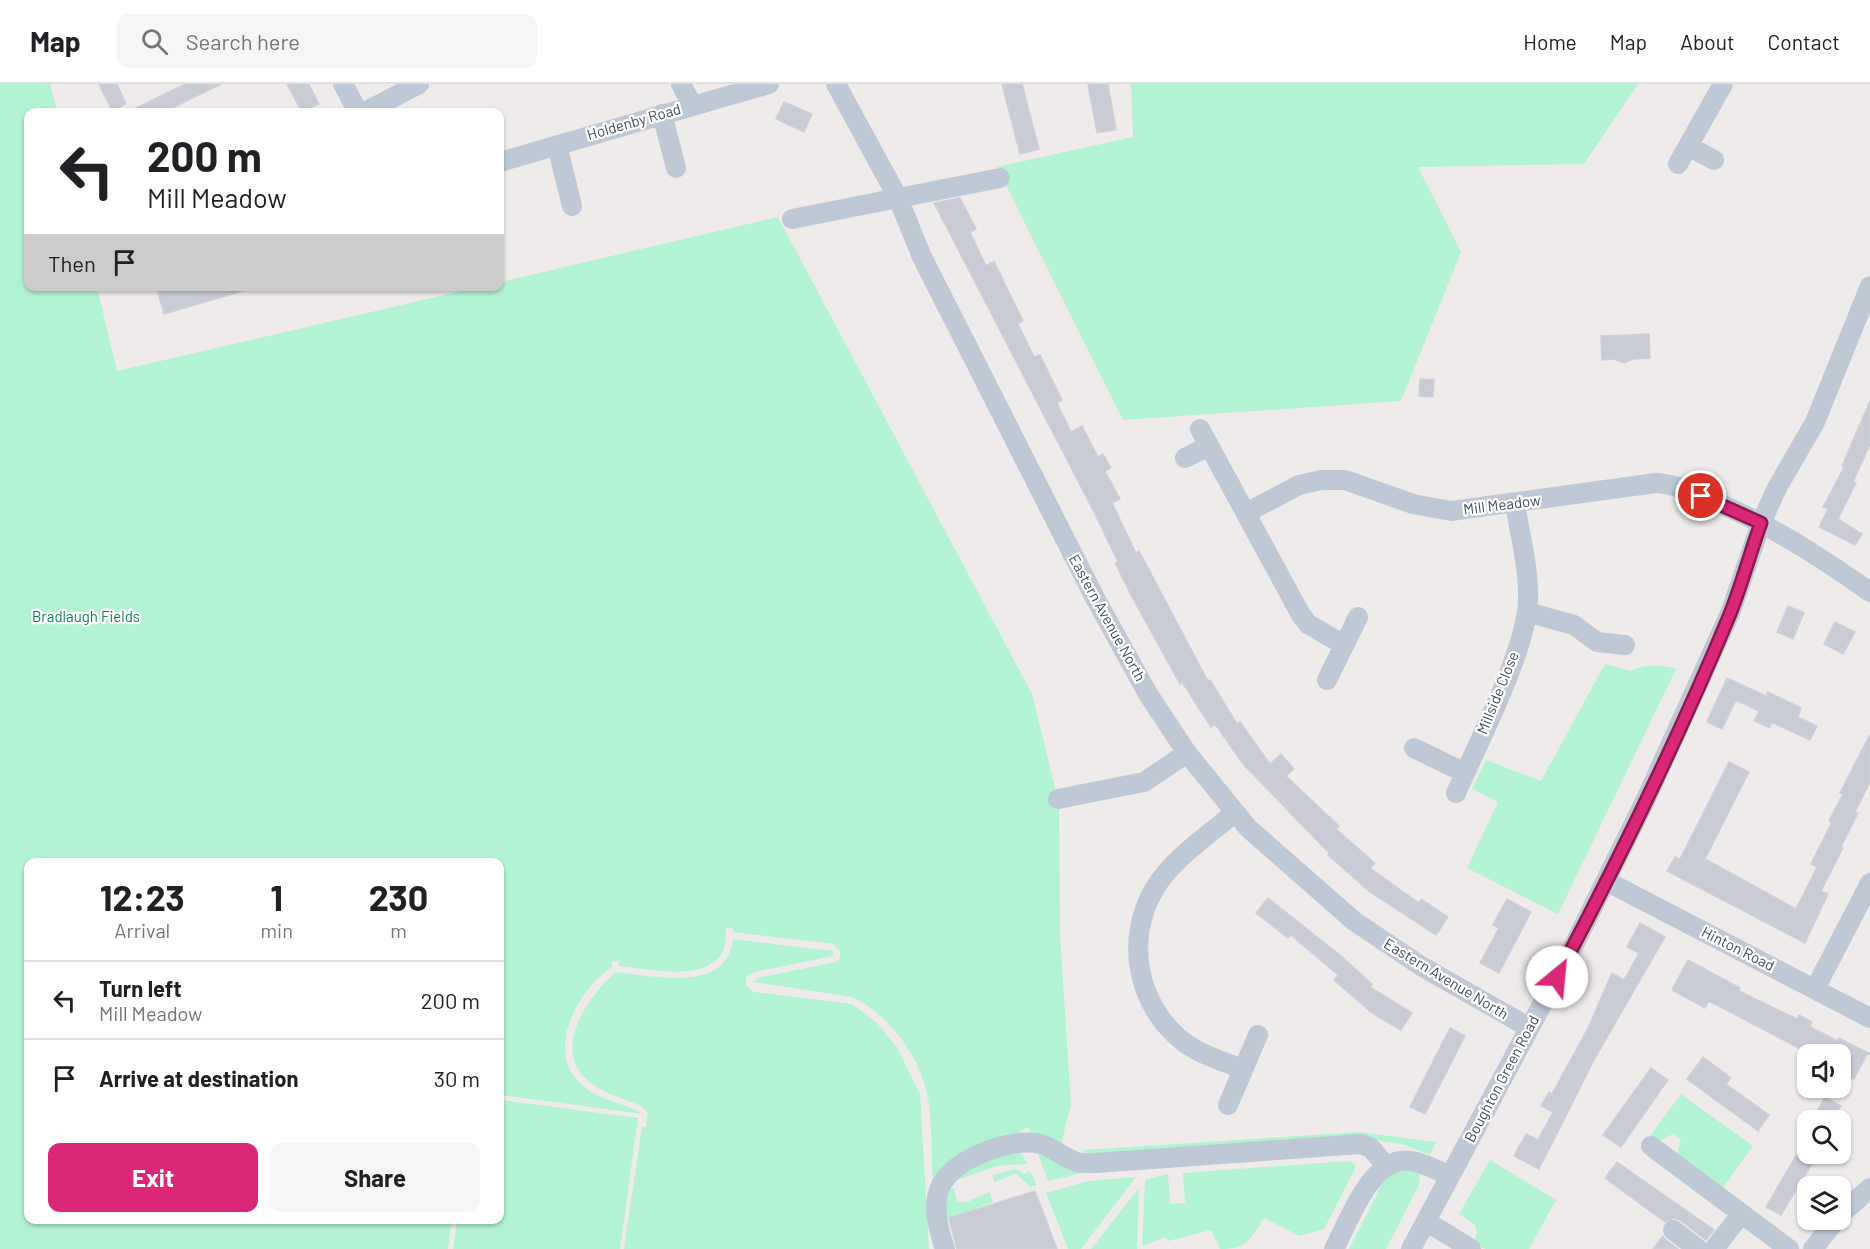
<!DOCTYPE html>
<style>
body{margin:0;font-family:Barlow,sans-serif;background:#f6f6f6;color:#202124;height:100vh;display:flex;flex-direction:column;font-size:22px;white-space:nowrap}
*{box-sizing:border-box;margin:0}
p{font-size:20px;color:#757577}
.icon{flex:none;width:33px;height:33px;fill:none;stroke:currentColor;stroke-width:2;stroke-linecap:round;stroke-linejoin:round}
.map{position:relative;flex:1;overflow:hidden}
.panel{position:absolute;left:24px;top:774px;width:480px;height:366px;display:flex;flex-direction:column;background:#fff;border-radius:12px;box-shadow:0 2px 4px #0004}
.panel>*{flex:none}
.hud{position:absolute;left:24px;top:24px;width:480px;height:183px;border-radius:12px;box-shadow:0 2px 4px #0004;background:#fff;color:#202124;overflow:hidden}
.buttons{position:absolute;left:1797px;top:960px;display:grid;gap:12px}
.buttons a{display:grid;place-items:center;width:54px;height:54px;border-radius:12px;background:#fff;box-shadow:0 2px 4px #0004;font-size:30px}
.pin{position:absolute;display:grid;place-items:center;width:51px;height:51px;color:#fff;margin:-26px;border:3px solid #fff;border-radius:50%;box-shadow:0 2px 6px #0007}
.me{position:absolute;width:66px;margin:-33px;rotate:28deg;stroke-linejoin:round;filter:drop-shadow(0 0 4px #0008)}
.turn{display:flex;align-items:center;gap:21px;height:126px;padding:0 24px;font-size:27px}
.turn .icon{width:78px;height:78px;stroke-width:2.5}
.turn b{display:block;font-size:42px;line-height:51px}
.then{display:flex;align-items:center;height:57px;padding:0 24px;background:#0003;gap:12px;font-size:22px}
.eta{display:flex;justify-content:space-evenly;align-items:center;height:102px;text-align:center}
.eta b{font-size:36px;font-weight:700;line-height:42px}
.cta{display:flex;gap:12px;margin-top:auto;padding:12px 24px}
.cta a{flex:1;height:69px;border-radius:12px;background:#db2777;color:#fff;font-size:24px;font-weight:700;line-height:69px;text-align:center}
.cta a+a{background:#f6f6f6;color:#202124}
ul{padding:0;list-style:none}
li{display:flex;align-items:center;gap:18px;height:78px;padding:0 24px;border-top:2px solid #e0e0e0}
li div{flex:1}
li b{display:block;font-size:22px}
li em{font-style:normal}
header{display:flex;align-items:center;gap:36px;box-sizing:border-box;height:84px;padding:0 30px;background:#fff;border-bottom:2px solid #e0e0e0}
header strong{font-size:28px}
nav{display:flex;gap:33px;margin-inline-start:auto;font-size:21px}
.search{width:420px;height:54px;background:#f6f6f6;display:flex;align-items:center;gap:15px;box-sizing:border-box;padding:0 21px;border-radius:12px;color:#757577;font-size:22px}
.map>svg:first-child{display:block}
</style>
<header>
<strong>Map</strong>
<div class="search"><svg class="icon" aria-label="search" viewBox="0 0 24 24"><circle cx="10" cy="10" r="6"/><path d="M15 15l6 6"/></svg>Search here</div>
<nav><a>Home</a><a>Map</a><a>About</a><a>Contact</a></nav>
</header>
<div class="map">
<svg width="1870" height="1165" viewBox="0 0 1870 1165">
<rect width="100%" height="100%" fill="#efebeb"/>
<!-- green -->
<path fill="#b2f3d4" d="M 0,0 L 50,0 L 57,28 L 28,28 L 28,202 L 97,203 L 117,287 L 479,203 L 500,202 L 500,198 L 778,133 L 1032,610 L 1059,720 L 1060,852 L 1071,1020 L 1060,1065 L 1032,1053 L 1028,1043 L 933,1101 C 931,1071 933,1038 927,1009 C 919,971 887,929 852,913 L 753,898 L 757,894 L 836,878 L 840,874 L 840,867 L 833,860 L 733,848 L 733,844 L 726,844 C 725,852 727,860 723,867 C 706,900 648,884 619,882 L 619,877 L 612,877 L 612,883 C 577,906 543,969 583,1002 C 599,1016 624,1019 643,1030 L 500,1011 L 500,778 L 28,778 L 28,1136 L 452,1136 L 448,1165 L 0,1165 Z
M 1131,0 L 1638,0 L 1584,80 L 1418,83 L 1461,168 L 1401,317 L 1123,336 L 997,83 L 1133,53 Z
M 1605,580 L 1630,587 C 1645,580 1660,580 1676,585 L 1558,830 L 1467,784 L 1498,718 L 1472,705 L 1486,676 L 1541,697 Z
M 733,855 L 833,867 L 833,872 L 754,888 L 746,893 L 746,901 L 754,908 L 852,920 L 878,940 L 898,965 L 920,1010 L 929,1165 L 624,1165 L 642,1043 L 646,1043 L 648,1030 L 643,1023 C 627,1015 607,1011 592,1000 C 549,969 586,914 616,888 C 654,892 727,910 733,855 Z
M 1681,1010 L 1753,1062 L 1722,1105 L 1677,1070 L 1681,1056 L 1673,1050 L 1661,1056 L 1650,1052 Z
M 500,1016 L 638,1034 L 620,1165 L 453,1165 L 457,1136 L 500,1136 Z
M 1359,1048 L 1436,1058 L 1430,1071 L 1403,1060 L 1367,1055 L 1094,1072 L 1082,1066 Z
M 1019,1064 L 1027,1080 L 997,1082 L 946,1100 L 954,1089 Z
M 1036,1064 L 1087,1088 L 1048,1097 Z
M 1490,1076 L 1556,1116 L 1529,1165 L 1485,1165 L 1474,1158 L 1477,1149 L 1475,1141 L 1459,1130 Z
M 1349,1077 L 1355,1080 L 1355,1085 L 1324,1145 L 1299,1152 L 1264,1134 C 1250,1155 1248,1165 1220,1165 L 1211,1146 L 1168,1157 L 1166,1153 L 1142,1162 L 1145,1096 L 1168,1090 L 1170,1120 L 1185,1119 L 1183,1089 Z
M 1016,1085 L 1024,1090 L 1030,1087 L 1037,1101 L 1030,1103 L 1016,1089 L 995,1098 L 993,1095 L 993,1091 Z
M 1410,1086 L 1420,1090 L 1419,1101 L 1386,1165 L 1349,1165 L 1384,1096 L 1398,1087 Z
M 1136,1093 L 1081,1165 L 1068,1165 L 1046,1109 L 1088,1097 Z
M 954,1104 L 957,1118 L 967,1118 L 989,1108 L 993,1118 L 945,1136 L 945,1108 Z
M 1139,1104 L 1137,1165 L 1091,1165 Z"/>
<!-- building -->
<path fill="#c9ccd4" stroke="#ced0d8" stroke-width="1.5" d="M 99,0 L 117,0 L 126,20 L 112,27 Z
M 185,0 L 221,0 L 164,28 L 128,28 Z
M 287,0 L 309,0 L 319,20 L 302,28 Z
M 1002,0 L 1022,0 L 1039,65 L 1020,70 Z
M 1088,0 L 1108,0 L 1116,46 L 1097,49 Z
M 784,18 L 812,30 L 804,48 L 776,35 Z
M 960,114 L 976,145 L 970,148 L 986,182 L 994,177 L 1023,237 L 1018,240 L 1034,273 L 1040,271 L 1062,316 L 1057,319 L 1071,348 L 1082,342 L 1098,373 L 1103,370 L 1111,384 L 1105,387 L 1120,415 L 1112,419 L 1136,469 L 1139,467 L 1208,597 L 1210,596 L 1237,640 L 1240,638 L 1270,680 L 1281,670 L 1294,685 L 1286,692 L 1339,742 L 1336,745 L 1375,779 L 1370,784 L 1419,819 L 1421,815 L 1448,833 L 1436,851 L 1370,808 L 1328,771 L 1329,769 L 1243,680 L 1215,640 L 1211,643 L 1182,598 L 1180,600 L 1132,513 L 1115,479 L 1118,478 L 1094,428 L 934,119 Z
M 156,202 L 245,202 L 246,206 L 164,230 Z
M 1649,250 L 1650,274 L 1633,275 L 1624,279 L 1613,275 L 1602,276 L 1601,252 Z
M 1420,295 L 1434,296 L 1433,313 L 1419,312 Z
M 1870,317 L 1870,360 L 1853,398 L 1856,399 L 1838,435 L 1862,450 L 1855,461 L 1819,443 L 1828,425 L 1823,423 L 1844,383 L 1842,382 Z
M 1788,522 L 1804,529 L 1793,555 L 1777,548 Z
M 1835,538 L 1855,548 L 1843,570 L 1824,560 Z
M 1727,594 L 1766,612 L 1768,608 L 1801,624 L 1798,633 L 1817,642 L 1810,656 L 1771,638 L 1770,644 L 1754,637 L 1759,627 L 1736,616 L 1722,645 L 1707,638 Z
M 1870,650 L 1870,698 L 1855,728 L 1858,729 L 1841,763 L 1843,764 L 1821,807 L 1828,810 L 1805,859 L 1667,787 L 1675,773 L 1680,775 L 1729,678 L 1749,688 L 1705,775 L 1796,825 L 1817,783 L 1811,780 L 1832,738 L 1829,737 L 1843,710 L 1840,709 Z
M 1268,814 L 1340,871 L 1372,900 L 1370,903 L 1412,929 L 1401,946 L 1372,929 L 1334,896 L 1338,891 L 1291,851 L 1288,854 L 1256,829 Z
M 1507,815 L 1531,828 L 1499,889 L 1480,879 L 1499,844 L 1493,841 Z
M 1640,839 L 1665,853 L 1595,974 L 1539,1085 L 1514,1072 L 1526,1050 L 1538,1056 L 1553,1028 L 1541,1022 L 1549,1008 L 1552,1010 L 1588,944 L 1612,889 L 1624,896 L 1639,869 L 1627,863 Z
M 1688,876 L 1740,904 L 1739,907 L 1797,935 L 1799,931 L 1812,938 L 1810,943 L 1838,957 L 1839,954 L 1870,970 L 1867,970 L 1854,995 L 1850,993 L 1840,1011 L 1840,970 L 1810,970 L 1709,917 L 1705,924 L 1672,906 Z
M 1450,944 L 1465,952 L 1425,1030 L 1410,1023 Z
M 1703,973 L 1731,994 L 1726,1000 L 1769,1031 L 1758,1047 L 1687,995 Z
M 1651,984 L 1668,996 L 1621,1063 L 1603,1051 Z
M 1825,1013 L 1841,1022 L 1832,1036 L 1812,1036 Z
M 1797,1070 L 1818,1070 L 1781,1131 L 1766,1123 Z
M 1617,1078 L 1714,1146 L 1706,1156 L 1680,1136 L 1674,1134 L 1665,1138 L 1605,1094 Z
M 1035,1107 L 1057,1165 L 957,1165 L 949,1134 Z
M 1663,1152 L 1666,1156 L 1678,1165 L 1653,1165 Z"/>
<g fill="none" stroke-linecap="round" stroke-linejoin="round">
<!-- minor -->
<path stroke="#bfc8d5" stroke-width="20" d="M 343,0 L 358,28
M 681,0 L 692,21
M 836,0 L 898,114 L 922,173 L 1095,514 L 1148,610 L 1187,669 L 1248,744 L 1354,837 L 1421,882 L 1528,943
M 365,28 L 419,0
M 662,30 L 676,84
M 557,61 L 572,122
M 1688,62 L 1714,76
M 500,78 L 769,0
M 1678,80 L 1723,0
M 792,135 L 1000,94
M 1200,345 L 1301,531 L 1308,540 L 1344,561
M 1185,374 L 1209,362
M 1246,429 L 1299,401 L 1321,396 L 1345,396 L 1413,420 L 1451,427 L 1656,399 C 1676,400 1694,409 1713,417 C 1770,440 1820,473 1870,508
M 1527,528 L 1574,541 L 1597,558 L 1625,561
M 1327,596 L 1358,533
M 1414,664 L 1465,689
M 1456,709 C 1477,661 1527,565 1528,516 C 1529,484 1520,451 1515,420
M 1058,715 L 1144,698 L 1187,669
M 1234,729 C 1208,752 1173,774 1155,804 C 1124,855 1137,923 1185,959 C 1202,971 1224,978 1243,985
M 1606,797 L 1870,934
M 1815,905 L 1870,799
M 1228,1021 L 1258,951
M 1651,1062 L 1789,1165
M 1840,1131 L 1870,1104
M 1426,1137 L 1471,1165
M 1673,1146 L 1698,1165
M 945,1165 C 928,1116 933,1090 982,1069 C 999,1062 1018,1057 1036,1059 C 1051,1061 1063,1074 1077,1078 C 1083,1080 1090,1079 1096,1079 L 1361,1060 L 1371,1064 L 1386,1082
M 1334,1165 C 1349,1137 1372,1070 1411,1077 C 1425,1079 1438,1087 1450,1092
M 1411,1165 L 1575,859 L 1645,717 L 1731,527 L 1761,439 L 1777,404 L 1815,338 L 1870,202
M 1714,1165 L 1741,1130
M 1813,1165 L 1836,1136"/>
</g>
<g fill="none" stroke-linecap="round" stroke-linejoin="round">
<!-- route casing -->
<g stroke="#8e194d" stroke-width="15">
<path id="route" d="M 1557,893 C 1620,774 1679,653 1730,530 C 1742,500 1750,469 1761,439 L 1701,412"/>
</g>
<!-- route -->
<use href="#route" stroke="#db2777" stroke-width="10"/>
</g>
<g text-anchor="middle" stroke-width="4.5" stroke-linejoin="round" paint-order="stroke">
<!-- street labels -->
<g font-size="15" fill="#424c5b" stroke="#fff">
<text transform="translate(634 38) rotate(-16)" y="5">Holdenby Road</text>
<text transform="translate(1502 421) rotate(-7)" y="5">Mill Meadow</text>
<text transform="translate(1107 534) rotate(61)" y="5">Eastern Avenue North</text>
<text transform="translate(1498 609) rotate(-68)" y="5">Millside Close</text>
<text transform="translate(1738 865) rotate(27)" y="5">Hinton Road</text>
<text transform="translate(1446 895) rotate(31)" y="5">Eastern Avenue North</text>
<text transform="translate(1502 995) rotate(-62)" y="5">Boughton Green Road</text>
</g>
<!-- park labels -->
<g font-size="15" fill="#0c8358" stroke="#fff">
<text x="86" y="538">Bradlaugh Fields</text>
</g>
</g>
</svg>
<div class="buttons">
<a><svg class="icon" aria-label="sound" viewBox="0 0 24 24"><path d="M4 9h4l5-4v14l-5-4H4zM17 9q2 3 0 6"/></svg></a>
<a><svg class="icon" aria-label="search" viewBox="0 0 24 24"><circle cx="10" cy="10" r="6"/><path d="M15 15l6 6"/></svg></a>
<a><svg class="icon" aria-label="layers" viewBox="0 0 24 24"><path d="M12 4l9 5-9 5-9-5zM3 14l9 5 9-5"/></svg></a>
</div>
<div class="pin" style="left:1701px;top:412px;background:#d93025"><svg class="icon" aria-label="arrive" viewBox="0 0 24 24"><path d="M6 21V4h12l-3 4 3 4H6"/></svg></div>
<svg class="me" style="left:1557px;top:893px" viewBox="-20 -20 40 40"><circle r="19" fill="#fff"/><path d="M0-13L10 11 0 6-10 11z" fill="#db2777"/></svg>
<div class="hud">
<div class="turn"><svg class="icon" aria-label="left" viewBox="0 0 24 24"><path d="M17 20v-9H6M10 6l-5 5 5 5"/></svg><div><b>200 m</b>Mill Meadow</div></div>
<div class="then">Then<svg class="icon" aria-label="arrive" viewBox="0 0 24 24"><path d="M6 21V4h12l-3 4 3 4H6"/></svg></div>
</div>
<section class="panel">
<div class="eta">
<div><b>12:23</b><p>Arrival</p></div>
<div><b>1</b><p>min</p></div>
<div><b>230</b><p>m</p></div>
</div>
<ul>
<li><svg class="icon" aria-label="left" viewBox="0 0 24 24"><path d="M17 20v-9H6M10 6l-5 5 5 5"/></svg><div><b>Turn left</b><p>Mill Meadow</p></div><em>200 m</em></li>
<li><svg class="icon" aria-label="arrive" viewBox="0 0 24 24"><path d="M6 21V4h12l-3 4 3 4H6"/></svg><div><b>Arrive at destination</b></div><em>30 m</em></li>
</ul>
<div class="cta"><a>Exit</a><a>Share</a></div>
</section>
</div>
